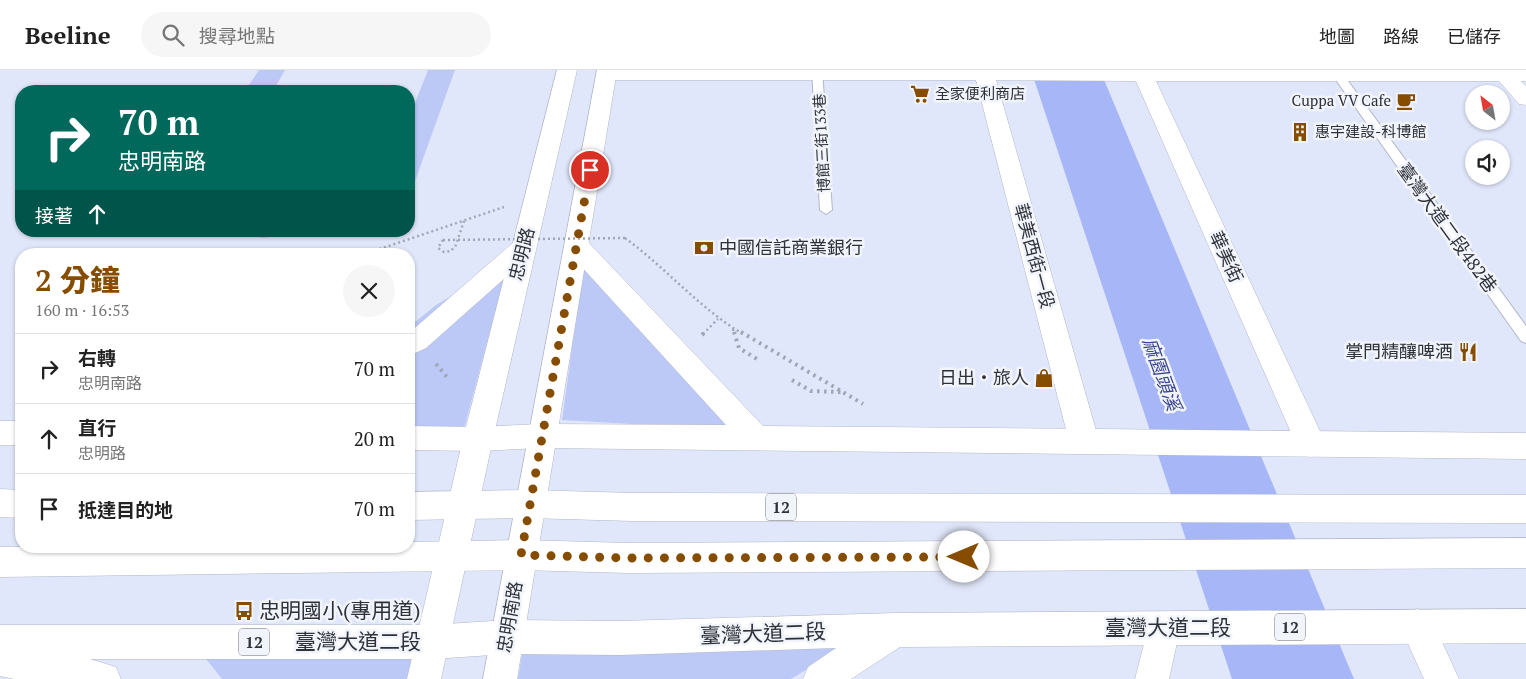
<!DOCTYPE html>
<html lang="zh-TW">
<meta charset="utf-8">
<style>
body{margin:0;font-family:"PT Serif","Noto Sans TC",serif;background:#f6f6f6;color:#222;height:100vh;display:flex;flex-direction:column;font-size:19px;white-space:nowrap}
*{box-sizing:border-box;margin:0}
p{font-size:16px;color:#767676}
.icon{flex:none;width:28px;height:28px;fill:none;stroke:currentColor;stroke-width:2;stroke-linecap:round;stroke-linejoin:round}
.map{position:relative;flex:1;overflow:hidden}
.details{position:absolute;left:15px;top:178px;width:400px;height:305px;display:flex;flex-direction:column;background:#fff;border-radius:20px;box-shadow:0 1px 4px #0004}
.details>*{flex:none}
.hud{position:absolute;left:15px;top:15px;width:400px;height:152px;border-radius:20px;box-shadow:0 1px 4px #0004;background:#00695c;color:#fff;overflow:hidden}
.needle{width:32px;rotate:329deg}
.controls{position:absolute;left:1465px;top:15px;display:grid;gap:10px}
.controls a{display:grid;place-items:center;width:45px;height:45px;border-radius:50%;background:#fff;box-shadow:0 1px 4px #0004;font-size:25px}
.pin{position:absolute;display:grid;place-items:center;width:42px;height:42px;color:#fff;margin:-21px;border:2px solid #fff;border-radius:50%;box-shadow:0 1px 5px #0007}
.me{position:absolute;width:55px;margin:-28px;rotate:270deg;stroke-linejoin:round;filter:drop-shadow(0 0 4px #0008)}
.turn{display:flex;align-items:center;gap:18px;height:105px;padding:0 20px;font-size:22px}
.turn .icon{width:65px;height:65px;stroke-width:2.5}
.turn b{display:block;font-size:35px;line-height:42px}
.then{display:flex;align-items:center;height:48px;padding:0 20px;background:#0003;gap:10px;font-size:19px}
.round{display:grid;place-items:center;flex:none;width:52px;height:52px;border-radius:26px;background:#f6f6f6}
.head{display:flex;align-items:center;justify-content:space-between;height:85px;padding:0 20px}
h1{font-size:30px;font-weight:800;line-height:38px;color:#864d01}
ul{padding:0;list-style:none}
li{display:flex;align-items:center;gap:15px;height:70px;padding:0 20px;border-top:1px solid #e0e0e0}
li div{flex:1}
li b{display:block;font-size:19px}
li em{font-style:normal}
header{display:flex;align-items:center;gap:30px;box-sizing:border-box;height:70px;padding:0 25px;background:#fff;border-bottom:1px solid #e0e0e0}
header strong{font-size:24px}
nav{display:flex;gap:28px;margin-inline-start:auto;font-size:18px}
.search{width:350px;height:45px;background:#f6f6f6;display:flex;align-items:center;gap:12px;box-sizing:border-box;padding:0 18px;border-radius:28px;color:#767676;font-size:19px}
.map>svg:first-child{display:block}
</style>
<header>
<strong>Beeline</strong>
<div class="search"><svg class="icon" aria-label="search" viewBox="0 0 24 24"><circle cx="10" cy="10" r="6"/><path d="M15 15l6 6"/></svg>搜尋地點</div>
<nav><a>地圖</a><a>路線</a><a>已儲存</a></nav>
</header>
<div class="map">
<svg width="1526" height="609" viewBox="0 0 1526 609">
<rect width="100%" height="100%" fill="#e1e7fa"/>
<!-- green -->
<path fill="#bcc9f7" d="M 259,0 L 285,0 L 273,21 L 245,21 Z
M 428,0 L 455,0 L 415,111 L 409,115 L 409,48 Z
M 228,161 L 317,161 L 263,168 Z
M 508,193 L 464,359 L 409,357 L 409,257 L 436,235 Z
M 583,198 L 735,360 L 562,350 Z
M 852,572 L 791,609 L 518,609 L 522,584 Z
M 202,584 L 414,586 L 409,609 L 222,609 Z"/>
<!-- water -->
<path fill="#a6b6f6" d="M 1031,0 L 1100,0 L 1354,609 L 1232,609 Z"/>
<g fill="none" stroke-linecap="round" stroke-linejoin="round">
<!-- lane casing -->
<g stroke="#b1b6c8" stroke-width="2">
<path id="lane" d="M 812,0 L 822,0 L 832,140 L 826,144 L 820,140 Z
M 1329,0 L 1340,0 L 1526,256 L 1526,273 L 1521,271 Z"/>
</g>
<!-- street casing -->
<g stroke="#b1b6c8" stroke-width="1">
<path id="street" d="M 600,0 L 1526,0 L 1526,11 L 1521,11 L 1526,16 L 1526,35 L 1519,34 L 1499,11 L 1156,11 L 1326,374 L 1321,383 L 1311,387 L 1301,383 L 1296,374 L 1136,11 L 996,10 L 1099,371 L 1094,380 L 1084,383 L 1074,380 L 1069,371 L 976,10 L 607,10 L 600,8 L 597,4 Z
M 1417,539 L 1429,544 L 1459,609 L 1424,609 L 1400,556 L 1405,544 Z
M 1163,542 L 1175,547 L 1180,559 L 1169,609 L 1135,609 L 1151,547 Z"/>
</g>
<!-- secondary casing -->
<g stroke="#b1b6c8" stroke-width="1">
<path id="secondary" d="M 557,0 L 577,0 L 493,369 L 441,609 L 407,609 L 463,369 Z
M 597,0 L 617,0 L 517,609 L 483,609 Z"/>
</g>
<!-- primary casing -->
<g stroke="#b1b6c8" stroke-width="1">
<path id="primary" d="M 524,168 L 533,171 L 536,177 L 533,183 L 426,278 L 409,286 L 409,263 L 515,171 Z
M 578,168 L 587,171 L 763,356 L 1526,363 L 1526,389 L 541,378 L 478,381 L 409,380 L 409,356 L 478,357 L 541,354 L 726,355 L 569,183 L 566,177 L 569,171 Z
M 0,351 L 21,351 L 21,375 L 0,375 Z
M 0,419 L 21,420 L 21,448 L 0,447 Z
M 529,420 L 633,423 L 1526,425 L 1526,453 L 633,451 L 529,448 L 409,450 L 409,422 Z
M 1526,468 L 1526,498 L 628,503 L 521,500 L 0,507 L 0,477 L 409,476 L 409,472 L 521,470 L 628,473 Z
M 1526,539 L 1526,573 L 900,577 L 851,609 L 803,609 L 808,597 L 836,578 L 620,585 L 507,584 L 432,589 L 90,589 L 116,597 L 121,609 L 14,609 L 0,606 L 0,555 L 432,555 L 507,550 L 620,551 L 896,543 Z"/>
</g>
<!-- path-far1 -->
<path stroke="#a1a6b5" stroke-width="2.5" stroke-dasharray="2 3" stroke-linecap="butt" d="M 625,168 C 666,198 699,238 743,264
M 443,170 L 438,178 L 444,182 L 451,181 L 456,175 L 464,151
M 365,184 L 504,137
M 733,259 L 734,264
M 703,264 L 718,249"/>
<!-- path -->
<path stroke="#a1a6b5" stroke-width="4" stroke-dasharray="2.5 4.5" stroke-linecap="butt" d="M 734,262 L 739,278 L 757,289
M 741,262 L 863,334
M 702,265 L 705,262
M 436,294 L 447,307
M 792,310 L 811,321 L 841,322"/>
<!-- lane -->
<use href="#lane" fill="#fff" fill-rule="evenodd"/>
<!-- street -->
<use href="#street" fill="#fff" fill-rule="evenodd"/>
<!-- secondary -->
<use href="#secondary" fill="#fff" fill-rule="evenodd"/>
<!-- primary -->
<use href="#primary" fill="#fff" fill-rule="evenodd"/>
<!-- path-bridge -->
<path stroke="#a1a6b5" stroke-width="2.5" stroke-dasharray="2 3" stroke-linecap="butt" d="M 443,170 L 625,168"/>
</g>
<g fill="none" stroke-linecap="round" stroke-linejoin="round">
<!-- route -->
<path stroke="#864d01" stroke-width="9" stroke-dasharray="0 16.2" d="M 590,100 L 521,485 L 628,488 L 964,487"/>
</g>
<!-- icons -->
<defs>
<g id="supermarket-bare" transform="scale(1.5)"><path d="M-6-5.5h2.5l.6 2H6L4.5 2H-2.5L-4.4-4H-6ZM-1.5 3.2a1.3 1.3 0 1 0 .1 0ZM3 3.2a1.3 1.3 0 1 0 .1 0Z" fill="#864d01" stroke="#f2f4fc" stroke-width="2.5" paint-order="stroke"/></g>
<g id="cafe-bare" transform="scale(1.5)"><path d="M-5.5-4.5H6V0H3Q3 3.5 0 3.5H-2.5Q-5.5 3.5-5.5 0ZM3-3.2v2h1.7v-2ZM-6 4.5H4V6H-6Z" fill="#864d01" stroke="#f2f4fc" stroke-width="2.5" paint-order="stroke"/></g>
<g id="building-bare" transform="scale(1.5)"><path d="M-4-6H4V6H1V3H-1V6H-4ZM-2.5-4.3h1.7v1.8h-1.7ZM.8-4.3h1.7v1.8H.8ZM-2.5-1h1.7V.8h-1.7ZM.8-1h1.7V.8H.8Z" fill="#864d01" stroke="#f2f4fc" stroke-width="2.5" paint-order="stroke"/></g>
<g id="bank-bare" transform="scale(1.5)"><path d="M-6-4H6V4H-6ZM0-2.3a2.3 2.3 0 1 0 0 4.6a2.3 2.3 0 1 0 0-4.6Z" fill="#864d01" stroke="#f2f4fc" stroke-width="2.5" paint-order="stroke"/></g>
<g id="restaurant-bare" transform="scale(1.5)"><path d="M-5-6h1v4h1v-4h1v4h1v-4h1v5L-1.5 .5V6h-2V.5L-5-1ZM5-6V6H3V1.5H1.5Q1.5-4 5-6Z" fill="#864d01" stroke="#f2f4fc" stroke-width="2.5" paint-order="stroke"/></g>
<g id="shop-bare" transform="scale(1.5)"><path d="M-5-2.5h2.3a2.7 3.5 0 0 1 5.4 0H5L5.5 6h-11ZM-1.5-2.5h3a1.5 2.3 0 0 0-3 0Z" fill="#864d01" stroke="#f2f4fc" stroke-width="2.5" paint-order="stroke"/></g>
<g id="bus-bare" transform="scale(1.5)"><path d="M-5-6H5V4H4V6H2V4H-2V6H-4V4H-5ZM-3.5-4V0h7V-4ZM-3.5 1.2v1.5H-2V1.2ZM2 1.2v1.5H3.5V1.2Z" fill="#864d01" stroke="#f2f4fc" stroke-width="2.5" paint-order="stroke"/></g>
</defs>
<g fill-rule="evenodd">
<use href="#supermarket-bare" x="920" y="24"/>
<use href="#cafe-bare" x="1406" y="31"/>
<use href="#building-bare" x="1300" y="62"/>
<use href="#bank-bare" x="704" y="178"/>
<use href="#restaurant-bare" x="1468" y="282"/>
<use href="#shop-bare" x="1044" y="308"/>
<use href="#bus-bare" x="244" y="541"/>
</g>
<g text-anchor="middle" stroke-width="5" stroke-linejoin="round" paint-order="stroke">
<!-- far-poi labels -->
<g font-size="15" fill="#2f3139" stroke="#f2f4fc" text-anchor="start">
<text x="935" y="29">全家便利商店</text>
<text x="1391" y="36" text-anchor="end">Cuppa VV Cafe</text>
<text x="1315" y="67">惠宇建設-科博館</text>
</g>
<!-- far-street labels -->
<g font-size="15" fill="#2f3139" stroke="#f2f4fc">
<text transform="translate(822 73) rotate(-93)" y="5">博館三街133巷</text>
</g>
<!-- shield labels -->
<g fill="#f2f4fc" stroke="#6a6c74" stroke-width="1">
<rect x="766" y="423.5" width="30" height="27" rx="4"/>
<rect x="1275" y="543.5" width="30" height="27" rx="4"/>
<rect x="239" y="558.5" width="30" height="27" rx="4"/>
</g>
<g font-size="16" font-weight="bold" fill="#2f3139">
<text x="781" y="443">12</text>
<text x="1290" y="563">12</text>
<text x="254" y="578">12</text>
</g>
<!-- street labels -->
<g font-size="18" fill="#2f3139" stroke="#f2f4fc">
<text transform="translate(1447 158) rotate(54)" y="6">臺灣大道二段482巷</text>
<text transform="translate(522 184) rotate(-76)" y="6">忠明路</text>
<text transform="translate(1034 186) rotate(75)" y="6">華美西街一段</text>
<text transform="translate(1226 187) rotate(65)" y="6">華美街</text>
<text transform="translate(510 547) rotate(-80)" y="6">忠明南路</text>
</g>
<!-- poi labels -->
<g font-size="18" fill="#2f3139" stroke="#f2f4fc" text-anchor="end">
<text x="719" y="184" text-anchor="start">中國信託商業銀行</text>
<text x="1453" y="288">掌門精釀啤酒</text>
<text x="1029" y="314">日出‧旅人</text>
</g>
<!-- water labels -->
<g font-size="19" font-style="italic" fill="#3b4691" stroke="#f2f4fc">
<text transform="translate(1162 304) rotate(70)" y="7">麻園頭溪</text>
</g>
<!-- near-poi labels -->
<g font-size="21" fill="#2f3139" stroke="#f2f4fc" text-anchor="start">
<text x="259" y="548">忠明國小(專用道)</text>
</g>
<!-- near-street labels -->
<g font-size="21" fill="#2f3139" stroke="#f2f4fc">
<text x="1168" y="565">臺灣大道二段</text>
<text transform="translate(763 564) rotate(-2)" y="7">臺灣大道二段</text>
<text x="358" y="579">臺灣大道二段</text>
</g>
</g>
</svg>
<div class="controls">
<a><svg class="needle" viewBox="-14 -14 28 28"><path d="M0-13l5 13h-10z" fill="#e53935"/><path d="M0 13l5-13h-10z" fill="#767676"/></svg></a>
<a><svg class="icon" aria-label="sound" viewBox="0 0 24 24"><path d="M4 9h4l5-4v14l-5-4H4zM17 9q2 3 0 6"/></svg></a>
</div>
<div class="pin" style="left:590px;top:100px;background:#d93025"><svg class="icon" aria-label="arrive" viewBox="0 0 24 24"><path d="M6 21V4h12l-3 4 3 4H6"/></svg></div>
<svg class="me" style="left:964px;top:487px" viewBox="-20 -20 40 40"><circle r="19" fill="#fff"/><path d="M0-13L10 11 0 6-10 11z" fill="#864d01"/></svg>
<div class="hud">
<div class="turn"><svg class="icon" aria-label="right" viewBox="0 0 24 24"><path d="M7 20v-9h11M14 6l5 5-5 5"/></svg><div><b>70 m</b>忠明南路</div></div>
<div class="then">接著<svg class="icon" aria-label="ahead" viewBox="0 0 24 24"><path d="M12 20V5M6 11l6-6 6 6"/></svg></div>
</div>
<section class="details">
<div class="head"><div><h1>2 分鐘</h1><p>160 m · 16:53</p></div><a class="round"><svg class="icon" aria-label="close" viewBox="0 0 24 24"><path d="M6 6l12 12M18 6L6 18"/></svg></a></div>
<ul>
<li><svg class="icon" aria-label="right" viewBox="0 0 24 24"><path d="M7 20v-9h11M14 6l5 5-5 5"/></svg><div><b>右轉</b><p>忠明南路</p></div><em>70 m</em></li>
<li><svg class="icon" aria-label="ahead" viewBox="0 0 24 24"><path d="M12 20V5M6 11l6-6 6 6"/></svg><div><b>直行</b><p>忠明路</p></div><em>20 m</em></li>
<li><svg class="icon" aria-label="arrive" viewBox="0 0 24 24"><path d="M6 21V4h12l-3 4 3 4H6"/></svg><div><b>抵達目的地</b></div><em>70 m</em></li>
</ul>
</section>
</div>
